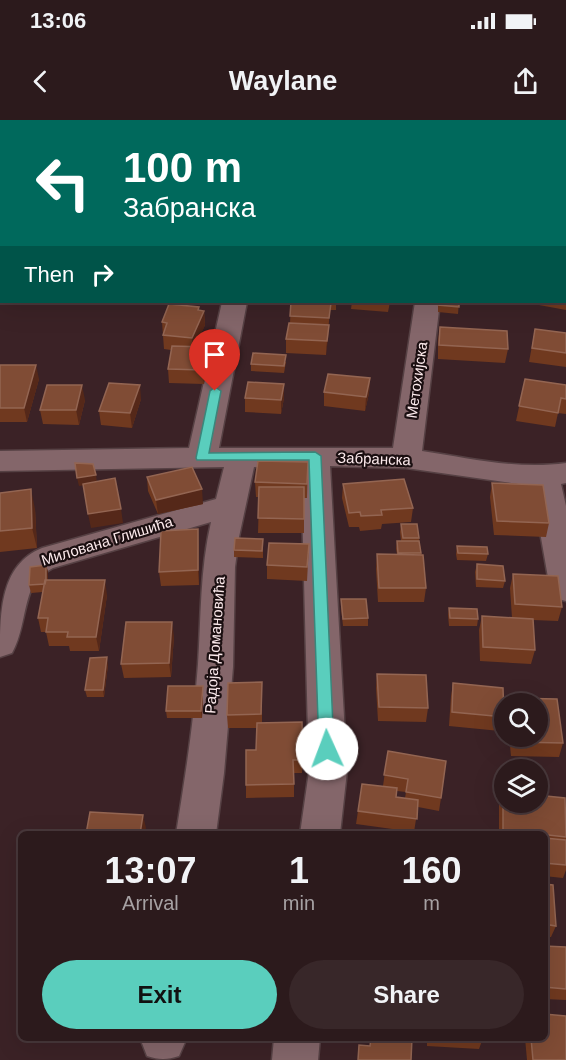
<!DOCTYPE html>
<meta charset="utf-8">
<style>
body{margin:0;font-family:Arial,sans-serif;background:#382729;color:#f1f3f6;height:100vh;display:flex;flex-direction:column;font-size:22px;white-space:nowrap}
*{box-sizing:border-box;margin:0}
p{font-size:20px;color:#a6a1a3}
.icon{flex:none;width:33px;height:33px;fill:none;stroke:currentColor;stroke-width:2;stroke-linecap:round;stroke-linejoin:round}
.map{position:relative;flex:1;overflow:hidden}
.side{position:absolute;left:18px;top:711px;width:530px;height:210px;display:flex;flex-direction:column;background:#2c1a1c;border-radius:9px;box-shadow:0 6px 24px #0002,0 0 0 2px #48383b}
.side>*{flex:none}
.hud{position:absolute;left:0px;top:0px;width:567px;height:183px;box-shadow:0 6px 24px #0002,0 0 0 2px #48383b;background:#00695c;color:#fff;overflow:hidden}
.tools{position:absolute;left:494px;top:573px;display:grid;gap:12px}
.tools a{display:grid;place-items:center;width:54px;height:54px;border-radius:50%;background:#2c1a1c;box-shadow:0 6px 24px #0002,0 0 0 2px #48383b;font-size:30px}
.pin{position:absolute;display:grid;place-items:center;width:51px;height:51px;color:#fff;margin:-62px -26px;border-radius:50% 50% 50% 0;rotate:-45deg;box-shadow:0 0 6px #0007}
.pin .icon{rotate:45deg}
.me{position:absolute;width:66px;margin:-33px;rotate:358deg;stroke-linejoin:round;filter:drop-shadow(0 0 4px #0008)}
.turn{display:flex;align-items:center;gap:21px;height:126px;padding:0 24px;font-size:27px}
.turn .icon{width:78px;height:78px;stroke-width:2.5}
.turn b{display:block;font-size:42px;line-height:51px}
.then{display:flex;align-items:center;height:57px;padding:0 24px;background:#0003;gap:12px;font-size:22px}
.eta{display:flex;justify-content:space-evenly;align-items:center;height:102px;text-align:center}
.eta b{font-size:36px;font-weight:700;line-height:42px}
.cta{display:flex;gap:12px;margin-top:auto;padding:12px 24px}
.cta a{flex:1;height:69px;border-radius:36px;background:#5acebd;color:#111;font-size:24px;font-weight:700;line-height:69px;text-align:center}
.cta a+a{background:#382729;color:#f1f3f6}
.status{display:flex;justify-content:space-between;align-items:center;height:42px;padding:0 30px;background:#2c1a1c;direction:ltr}
.status svg{height:16px;fill:currentColor}
header{display:flex;justify-content:space-between;align-items:center;height:78px;padding:0 24px;background:#2c1a1c;font-size:27px;font-weight:700}
.map>svg:first-child{display:block}
</style>
<div class="status"><b>13:06</b><svg viewBox="0 0 49 12"><path d="M0 12V9h3v3zM5 12V6h3v6zM10 12V3h3v9zM15 12V0h3v12zM26 1h20v11H26zM47 4h2v5h-2z"/></svg></div>
<header><svg class="icon" aria-label="back" viewBox="0 0 24 24"><path d="M15 5l-7 7 7 7"/></svg>Waylane<svg class="icon" aria-label="share" viewBox="0 0 24 24"><path d="M12 15V3M7 8l5-5 5 5M5 13v7h14v-7"/></svg></header>
<div class="map">
<svg width="566" height="940" viewBox="0 0 566 940">
<rect width="100%" height="100%" fill="#3b2226"/>
<g fill="none" stroke-linecap="round" stroke-linejoin="round">
<!-- minor casing -->
<g stroke="#564144" stroke-width="3">
<path id="minor" d="M 62,0 L 111,0 L 112,2 L 63,2 Z
M 222,182 L 247,182 L 219,328 L 393,328 L 415,182 L 440,182 L 422,331 C 469,338 518,350 566,343 L 566,363 L 561,364 L 566,386 L 566,481 L 554,478 L 550,469 L 532,366 L 406,348 L 330,346 L 347,651 L 340,714 L 300,714 L 309,651 L 301,346 L 254,347 L 239,417 L 235,447 L 233,547 L 224,653 L 216,714 L 176,714 C 185,658 194,601 198,544 C 201,497 200,449 211,402 L 53,448 C 46,452 38,456 34,463 C 23,485 24,512 12,533 L 0,537 C 0,492 0,445 42,428 L 216,379 L 224,347 L 0,351 L 0,331 L 189,328 Z
M 140,918 L 186,918 L 186,920 L 179,936 C 167,940 159,940 147,936 Z
M 274,918 L 320,918 L 318,940 L 272,940 Z"/>
</g>
<!-- minor -->
<use href="#minor" fill="#84666a" fill-rule="evenodd"/>
</g>
<!-- wall -->
<path fill="#70391f" fill-rule="evenodd" d="M 260,0 L 297,0 L 297,2 L 260,2 Z
M 2,72 L 2,147 L 0,147 L 0,75 Z
M 566,160 L 566,190 L 539,185 L 539,182 L 566,182 Z
M 291,182 L 336,182 L 336,190 L 330,190 L 326,235 L 286,233 L 286,219 L 290,203 Z
M 352,182 L 390,182 L 388,192 L 351,189 Z
M 438,182 L 499,182 L 498,185 L 459,182 L 458,194 L 438,192 Z
M 199,190 L 204,191 L 205,205 L 195,226 L 207,241 L 204,264 L 169,263 L 168,249 L 171,230 L 164,229 L 162,202 Z
M 440,207 L 508,229 L 505,243 L 438,239 L 438,221 Z
M 535,209 L 566,213 L 566,247 L 529,242 Z
M 286,242 L 284,253 L 251,251 L 251,244 Z
M 0,245 L 39,259 L 27,302 L 0,302 Z
M 370,258 L 369,273 L 365,291 L 324,286 L 324,272 Z
M 525,259 L 566,265 L 566,294 L 558,293 L 555,307 L 516,301 Z
M 245,278 L 284,278 L 281,294 L 245,292 Z
M 141,279 L 132,308 L 101,305 L 99,291 Z
M 85,280 L 79,305 L 43,304 L 40,290 Z
M 308,342 L 307,378 L 304,378 L 304,413 L 258,413 L 259,377 L 256,377 L 255,362 Z
M 147,357 L 203,384 L 158,394 L 148,371 Z
M 492,363 L 549,403 L 546,417 L 494,415 L 490,377 Z
M 343,364 L 413,388 L 411,402 L 382,404 L 381,409 L 360,411 L 359,407 L 349,407 L 342,378 Z
M 0,373 L 35,389 L 37,428 L 0,432 Z
M 401,404 L 419,418 L 426,468 L 424,482 L 378,482 L 376,449 L 377,434 L 397,434 L 396,429 L 397,421 L 401,421 L 400,412 Z
M 263,419 L 263,438 L 234,437 L 234,430 Z
M 199,424 L 199,465 L 161,466 L 159,452 Z
M 309,424 L 307,461 L 267,459 L 267,445 Z
M 457,426 L 488,434 L 486,441 L 457,440 L 456,434 Z
M 477,444 L 505,461 L 503,468 L 476,467 L 475,452 Z
M 46,445 L 48,452 L 48,460 L 107,475 L 99,531 L 70,531 L 69,526 L 49,526 L 46,512 L 41,512 L 38,498 L 43,472 L 31,473 L 29,465 Z
M 513,454 L 562,487 L 558,501 L 533,500 L 535,530 L 531,544 L 480,541 L 479,510 L 482,496 L 512,498 L 510,468 Z
M 341,479 L 368,498 L 368,506 L 343,506 L 341,487 Z
M 449,488 L 478,499 L 477,506 L 449,506 L 448,495 Z
M 174,516 L 171,557 L 124,558 L 121,544 Z
M 108,545 L 104,577 L 87,577 L 85,570 Z
M 377,554 L 428,588 L 426,602 L 378,601 L 376,568 Z
M 262,562 L 262,603 L 303,640 L 302,653 L 294,653 L 294,677 L 246,678 L 246,665 L 256,630 L 257,608 L 228,608 L 227,595 Z
M 453,563 L 504,597 L 500,611 L 449,606 L 451,576 Z
M 203,566 L 203,574 L 202,598 L 167,598 L 166,591 Z
M 510,578 L 557,579 L 563,623 L 559,637 L 511,636 L 509,616 L 537,616 L 537,584 L 509,584 Z
M 388,631 L 441,678 L 439,691 L 418,687 L 414,712 L 356,704 L 358,691 L 383,666 ZM 397,671 L 406,672 L 405,678 L 396,677 Z
M 503,671 L 566,697 L 566,750 L 563,758 L 544,756 L 544,714 L 499,714 L 499,684 Z
M 544,764 L 556,806 L 551,817 L 544,817 Z
M 544,826 L 566,827 L 566,880 L 544,879 Z
M 427,918 L 483,918 L 479,929 L 427,926 Z
M 525,918 L 544,918 L 566,940 L 527,940 Z"/>
<!-- shaded-wall -->
<path fill="#552819" d="M 199,187 L 200,199 L 204,191 L 205,205 L 193,232 L 192,218 Z
M 329,205 L 328,219 L 326,235 L 327,221 Z
M 207,227 L 207,241 L 204,264 L 203,250 Z
M 36,245 L 39,259 L 27,302 L 24,288 Z
M 370,258 L 369,273 L 365,291 L 366,277 Z
M 284,264 L 284,278 L 281,294 L 281,280 Z
M 82,265 L 85,280 L 79,305 L 76,290 Z
M 140,265 L 141,279 L 132,308 L 130,293 Z
M 96,355 L 97,363 L 79,366 L 77,358 Z
M 31,369 L 35,389 L 37,428 L 32,408 Z
M 202,369 L 203,384 L 158,394 L 156,380 Z
M 121,389 L 123,403 L 91,408 L 88,394 Z
M 198,409 L 199,424 L 199,465 L 198,450 Z
M 46,445 L 48,452 L 47,471 L 46,464 Z
M 105,460 L 107,475 L 99,531 L 96,517 Z
M 172,502 L 174,516 L 171,557 L 169,543 Z
M 107,537 L 108,545 L 104,577 L 103,570 Z
M 203,566 L 203,574 L 202,598 L 201,591 Z
M 143,695 L 146,708 L 144,714 L 140,714 Z"/>
<!-- building -->
<path fill="#804c35" stroke="#936552" stroke-width="1.5" d="M 222,0 L 249,0 L 249,2 Z
M 265,0 L 294,0 L 293,2 L 278,2 Z
M 1,72 L 2,72 L 2,133 L 0,133 Z
M 291,182 L 331,183 L 329,198 L 290,196 Z
M 439,182 L 459,182 L 459,187 L 438,185 Z
M 169,184 L 199,187 L 198,190 L 204,191 L 192,218 L 163,215 L 167,203 L 162,202 Z
M 289,203 L 329,205 L 327,221 L 286,219 Z
M 440,207 L 507,211 L 508,229 L 439,225 Z
M 535,209 L 566,213 L 566,233 L 532,228 Z
M 172,226 L 207,227 L 203,250 L 168,249 Z
M 253,233 L 286,235 L 284,246 L 251,244 Z
M 0,245 L 36,245 L 24,288 L 0,288 Z
M 328,254 L 370,258 L 366,277 L 324,272 Z
M 525,259 L 566,265 L 566,279 L 561,278 L 558,293 L 519,286 Z
M 248,262 L 284,264 L 281,280 L 245,278 Z
M 109,263 L 140,265 L 130,293 L 99,291 Z
M 47,265 L 82,265 L 76,290 L 40,290 Z
M 258,341 L 308,342 L 307,364 L 255,362 Z
M 75,343 L 93,344 L 96,355 L 77,358 Z
M 192,347 L 202,369 L 156,380 L 147,357 Z
M 115,358 L 121,389 L 88,394 L 83,364 Z
M 404,359 L 413,388 L 381,390 L 382,395 L 361,396 L 360,392 L 349,393 L 343,364 Z
M 492,363 L 543,365 L 549,403 L 497,401 Z
M 259,367 L 304,367 L 304,399 L 258,398 Z
M 31,369 L 32,408 L 0,411 L 0,373 Z
M 401,404 L 417,404 L 419,418 L 403,418 Z
M 198,409 L 198,450 L 159,452 L 161,411 Z
M 235,418 L 263,419 L 262,431 L 234,430 Z
M 397,421 L 419,421 L 421,433 L 398,433 Z
M 269,423 L 309,424 L 307,447 L 267,445 Z
M 457,426 L 487,427 L 488,434 L 458,433 Z
M 377,434 L 423,435 L 426,468 L 379,468 Z
M 477,444 L 503,446 L 505,461 L 477,459 Z
M 46,445 L 46,460 L 45,464 L 29,465 L 30,447 Z
M 513,454 L 558,456 L 562,487 L 515,484 Z
M 45,460 L 105,460 L 96,517 L 67,517 L 68,512 L 46,512 L 48,498 L 38,498 Z
M 341,479 L 366,479 L 368,498 L 343,499 Z
M 449,488 L 477,489 L 478,499 L 450,498 Z
M 482,496 L 533,499 L 535,530 L 483,527 Z
M 126,502 L 172,502 L 169,543 L 121,544 Z
M 107,537 L 103,570 L 85,570 L 90,538 Z
M 377,554 L 426,555 L 428,588 L 379,587 Z
M 262,562 L 261,594 L 227,595 L 228,563 Z
M 453,563 L 503,568 L 504,597 L 452,592 Z
M 168,566 L 203,566 L 201,591 L 166,591 Z
M 510,578 L 557,579 L 563,623 L 514,622 L 514,616 L 537,616 L 537,584 L 511,584 Z
M 302,602 L 303,640 L 293,640 L 294,664 L 246,665 L 246,630 L 256,630 L 257,603 Z
M 388,631 L 446,641 L 441,678 L 406,672 L 408,659 L 384,655 Z
M 362,664 L 397,668 L 396,677 L 418,680 L 417,699 L 358,691 Z
M 503,671 L 504,671 L 504,682 L 537,682 L 537,675 L 565,678 L 566,717 L 503,710 Z
M 90,692 L 143,695 L 140,714 L 86,714 Z
M 544,718 L 566,720 L 566,745 L 544,743 Z
M 544,764 L 553,765 L 556,806 L 544,804 Z
M 544,826 L 566,827 L 566,869 L 544,867 Z
M 544,894 L 566,896 L 566,940 L 533,940 L 531,918 L 544,918 Z
M 371,918 L 412,918 L 411,940 L 358,940 L 359,925 L 370,926 Z"/>
<!-- route -->
<path fill="#5acebd" stroke="#3a867b" stroke-width="1.5" d="M 215,267 L 221,271 L 209,333 L 315,332 L 321,336 L 334,629 L 332,633 L 327,635 L 321,633 L 319,629 L 309,340 L 197,340 L 196,338 L 210,271 Z"/>
<g text-anchor="middle" stroke-width="4.5" stroke-linejoin="round" paint-order="stroke">
<!-- street labels -->
<g font-size="15" fill="#fceaec" stroke="#1b0f11">
<text transform="translate(417 260) rotate(-82)" y="5">Метохијска</text>
<text transform="translate(374 339) rotate(2)" y="5">Забранска</text>
<text transform="translate(107 421) rotate(-17)" y="5">Милована Глишића</text>
<text transform="translate(215 525) rotate(-86)" y="5">Радоја Домановића</text>
</g>
</g>
</svg>
<div class="tools">
<a><svg class="icon" aria-label="search" viewBox="0 0 24 24"><circle cx="10" cy="10" r="6"/><path d="M15 15l6 6"/></svg></a>
<a><svg class="icon" aria-label="layers" viewBox="0 0 24 24"><path d="M12 4l9 5-9 5-9-5zM3 14l9 5 9-5"/></svg></a>
</div>
<div class="pin" style="left:215px;top:271px;background:#d93025"><svg class="icon" aria-label="arrive" viewBox="0 0 24 24"><path d="M6 21V4h12l-3 4 3 4H6"/></svg></div>
<svg class="me" style="left:327px;top:629px" viewBox="-20 -20 40 40"><circle r="19" fill="#fff"/><path d="M0-13L10 11 0 6-10 11z" fill="#5acebd"/></svg>
<div class="hud">
<div class="turn"><svg class="icon" aria-label="left" viewBox="0 0 24 24"><path d="M17 20v-9H6M10 6l-5 5 5 5"/></svg><div><b>100 m</b>Забранска</div></div>
<div class="then">Then<svg class="icon" aria-label="right" viewBox="0 0 24 24"><path d="M7 20v-9h11M14 6l5 5-5 5"/></svg></div>
</div>
<section class="side">
<div class="eta">
<div><b>13:07</b><p>Arrival</p></div>
<div><b>1</b><p>min</p></div>
<div><b>160</b><p>m</p></div>
</div>
<div class="cta"><a>Exit</a><a>Share</a></div>
</section>
</div>
